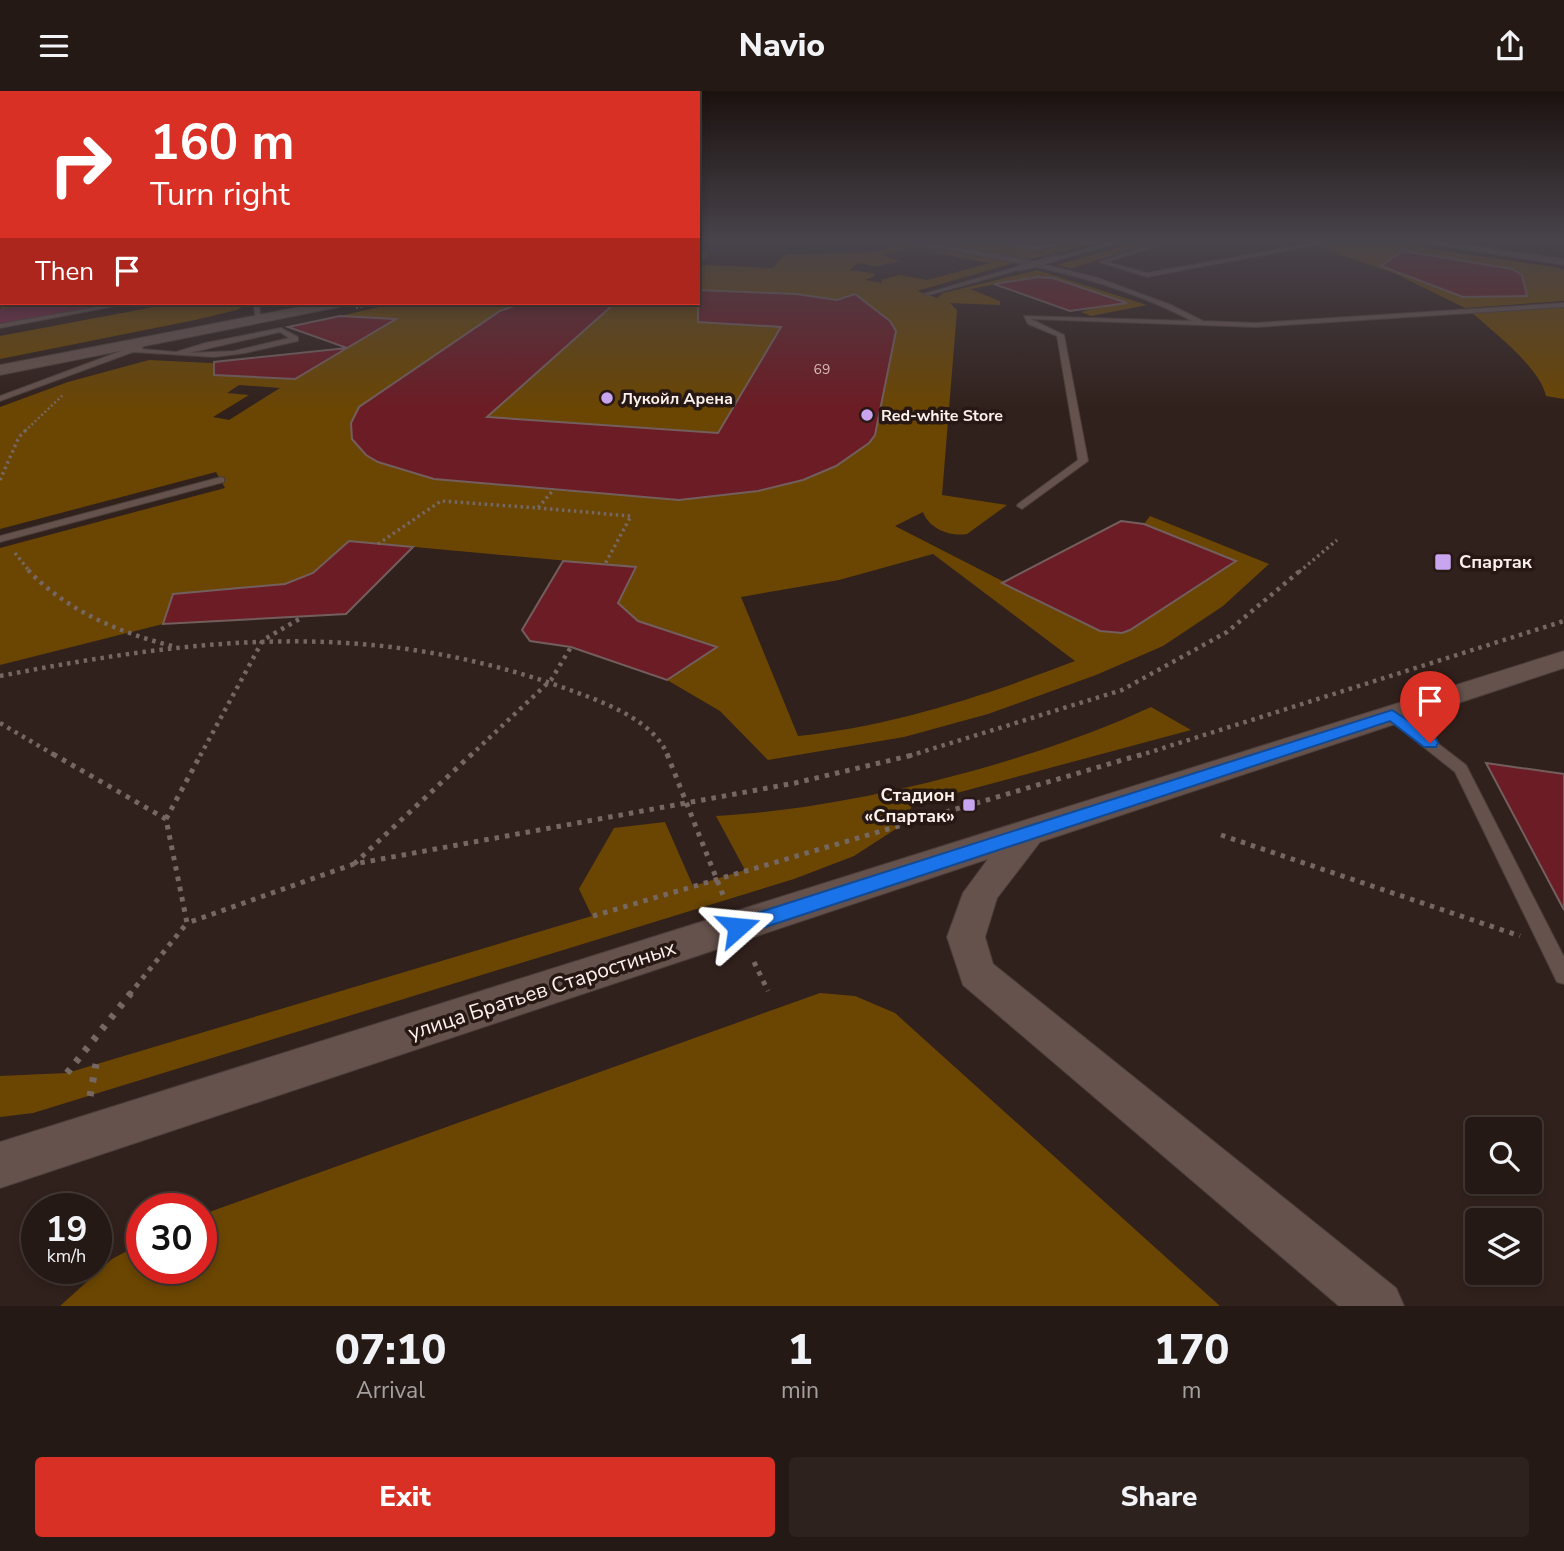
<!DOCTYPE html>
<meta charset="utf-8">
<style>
body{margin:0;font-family:"Nunito Sans",sans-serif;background:#2d221e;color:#f1f3f6;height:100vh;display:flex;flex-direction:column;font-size:26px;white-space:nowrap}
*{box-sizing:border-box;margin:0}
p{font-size:23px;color:#a3a0a0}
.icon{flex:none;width:38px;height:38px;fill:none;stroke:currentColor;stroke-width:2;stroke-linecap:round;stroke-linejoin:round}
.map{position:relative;height:1215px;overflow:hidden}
.sheet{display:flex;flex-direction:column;background:#251915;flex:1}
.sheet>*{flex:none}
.guide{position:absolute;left:0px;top:0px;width:700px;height:214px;box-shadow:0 4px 10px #0003,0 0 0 2px #423834;background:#d93025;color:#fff;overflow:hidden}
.buttons{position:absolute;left:1465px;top:1026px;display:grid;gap:14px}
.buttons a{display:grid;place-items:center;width:77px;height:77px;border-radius:7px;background:#251915;box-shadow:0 4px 10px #0003,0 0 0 2px #423834;font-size:35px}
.speed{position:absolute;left:21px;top:1102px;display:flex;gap:14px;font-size:35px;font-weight:700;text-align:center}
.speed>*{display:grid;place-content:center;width:91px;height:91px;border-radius:50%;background:#251915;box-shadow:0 4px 10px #0003,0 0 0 2px #423834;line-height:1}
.speed small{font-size:18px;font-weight:400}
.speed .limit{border:10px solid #d22;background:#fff;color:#111}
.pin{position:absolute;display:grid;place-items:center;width:60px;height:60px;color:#fff;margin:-72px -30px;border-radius:50% 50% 50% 0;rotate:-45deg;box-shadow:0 0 7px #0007}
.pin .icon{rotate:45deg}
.me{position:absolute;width:77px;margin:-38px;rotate:72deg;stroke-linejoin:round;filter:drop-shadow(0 0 5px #0008)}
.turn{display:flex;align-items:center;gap:24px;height:147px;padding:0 35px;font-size:32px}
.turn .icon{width:91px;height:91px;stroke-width:2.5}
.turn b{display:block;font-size:49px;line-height:60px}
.then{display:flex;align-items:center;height:66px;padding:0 35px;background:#0003;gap:14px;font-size:26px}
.eta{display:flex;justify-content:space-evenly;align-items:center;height:119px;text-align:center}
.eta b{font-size:42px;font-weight:800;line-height:49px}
.button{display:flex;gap:14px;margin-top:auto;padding:14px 35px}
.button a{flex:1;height:80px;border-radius:7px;background:#d93025;color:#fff;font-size:28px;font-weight:800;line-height:80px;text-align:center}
.button a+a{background:#2d221e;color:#f1f3f6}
header{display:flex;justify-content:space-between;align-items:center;height:91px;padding:0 35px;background:#251915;font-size:32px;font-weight:800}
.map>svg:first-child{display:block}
</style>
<header><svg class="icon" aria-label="menu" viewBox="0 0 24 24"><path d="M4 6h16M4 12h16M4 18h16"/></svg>Navio<svg class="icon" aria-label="share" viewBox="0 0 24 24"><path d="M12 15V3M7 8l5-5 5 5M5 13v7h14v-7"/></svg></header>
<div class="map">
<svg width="1564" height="1215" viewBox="0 0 1564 1215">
<rect width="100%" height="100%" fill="#31211c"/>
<!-- green -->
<path fill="#6b4603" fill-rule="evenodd" d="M 917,148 L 975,148 L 1039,159 L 1093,148 L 1112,148 L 1031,168 Z
M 1147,148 L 1164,148 L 1072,177 L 1057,174 Z
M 1366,148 L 1559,177 L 1564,179 L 1564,210 L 1465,217 L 1396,183 L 1318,156 Z
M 912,154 L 1014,172 L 917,200 L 937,207 L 943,202 L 1037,179 L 1147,214 L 1091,225 L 1081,221 L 1121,210 L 1043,185 L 970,198 L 1000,210 L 1000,214 L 950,212 L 957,219 L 942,404 L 1007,414 L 967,443 C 951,446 929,438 923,421 L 895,435 L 1100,540 L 1130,539 L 1226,477 L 1229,472 L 1219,463 L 1144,433 L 1150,425 L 1269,473 L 1223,515 L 1163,555 L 1096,584 L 988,623 L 904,646 L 768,669 L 720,620 L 667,589 L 717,556 L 638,530 L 618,512 L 635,476 L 349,450 L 313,482 L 285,493 L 174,503 L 163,533 L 0,574 L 0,457 L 225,397 L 216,381 L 0,438 L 0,316 L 68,291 L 149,269 L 230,273 L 230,285 L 295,288 L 395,229 L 340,225 L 397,212 L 698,212 L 698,158 L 709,161 L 700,174 L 773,177 L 783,165 L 790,163 L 863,162 ZM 914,156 L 938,160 L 935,162 L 990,172 L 927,189 L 899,184 L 881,189 L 882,192 L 865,189 L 875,185 L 873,182 L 849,179 L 858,172 L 877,175 L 900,170 L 881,164 ZM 239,294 L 280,297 L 229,329 L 213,326 L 249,304 L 227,302 ZM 933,463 L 1075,570 C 987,604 893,635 798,645 L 741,506 L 839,489 Z
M 2,194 L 2,212 L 118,212 L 0,233 Z
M 175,212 L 248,212 L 237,219 L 195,229 L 0,268 L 0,245 Z
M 1564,216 L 1564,308 L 1546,305 C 1540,277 1494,241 1472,222 Z
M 1151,616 L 1191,639 L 912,714 L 905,732 L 854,765 L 794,788 L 33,1022 L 0,1026 L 0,985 L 67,982 L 592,825 L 579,798 L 614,737 L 665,731 L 693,795 L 745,779 L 716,725 C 849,718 1031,672 1151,616 Z
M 820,902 L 855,905 L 895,922 L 1220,1215 L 60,1215 L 112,1168 L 142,1152 L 142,1178 L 201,1178 L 201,1124 Z"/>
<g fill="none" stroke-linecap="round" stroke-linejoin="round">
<!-- river -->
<path fill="#752743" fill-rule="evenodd" d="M 38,212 L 89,212 L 86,217 L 77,219 L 0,234 L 0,218 Z"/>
</g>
<!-- building -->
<path fill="#6c1c24" stroke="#735e5e" stroke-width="2" d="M 1403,160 L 1512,178 L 1522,184 L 1527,205 L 1463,206 L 1381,175 Z
M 1039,186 L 1053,187 L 1127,212 L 1070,220 L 994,193 Z
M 698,199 L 796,203 L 837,209 L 855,203 L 890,230 L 896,240 L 875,344 L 869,352 L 836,375 L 803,389 L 758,400 L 679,409 L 434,388 L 378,371 L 366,364 L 352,348 L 351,332 L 359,316 L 500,220 L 522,212 L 615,212 L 487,326 L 718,342 L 781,236 L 698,231 Z
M 340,225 L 396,228 L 347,257 L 288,236 Z
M 347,257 L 295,288 L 214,284 L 214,271 Z
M 1121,430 L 1144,433 L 1236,470 L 1130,539 L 1122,542 L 1100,540 L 1002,492 Z
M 349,450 L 413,456 L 346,523 L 163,533 L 173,503 L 285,493 L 313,482 Z
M 563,470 L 636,476 L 618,512 L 638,530 L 717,556 L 667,589 L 571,556 L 530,550 L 522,539 Z
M 1486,672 L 1564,683 L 1564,819 Z"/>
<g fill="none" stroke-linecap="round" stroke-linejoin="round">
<!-- lane casing -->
<g stroke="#4a3d39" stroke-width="2">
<path id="lane" d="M 905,148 L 1020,167 L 1098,187 L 1171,214 L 1203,230 L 1256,232 L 1564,212 L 1564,216 L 1256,236 L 1031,228 L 1064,244 L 1088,370 L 1022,418 L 1017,415 L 1018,413 L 1078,369 L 1057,245 L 1028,233 L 1024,225 L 1192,230 C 1099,181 1005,170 903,151 Z
M 985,148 L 1038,155 L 1085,148 L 1038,159 Z
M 1123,148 L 1132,148 L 1057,169 L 1054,167 Z
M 1169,148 L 1177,148 L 1108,171 L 1147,182 L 1336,148 L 1348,148 L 1147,186 L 1099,171 Z
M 0,150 L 2,150 L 2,154 L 0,154 Z
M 2,166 L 2,170 L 0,171 L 0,167 Z
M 1020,175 L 1022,178 L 929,204 L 924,203 Z
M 119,212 L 131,212 L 0,237 L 0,233 Z
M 253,212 L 259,212 L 261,229 L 256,228 Z
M 281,237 L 298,246 L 298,250 L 245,262 L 214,266 L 133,261 L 0,310 L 0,305 L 137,254 L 143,254 L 142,258 L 176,261 L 205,252 ZM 280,241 L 289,247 L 234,260 L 189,262 Z
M 221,386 L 224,387 L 224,391 L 0,451 L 0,445 Z
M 1392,619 L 1397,621 L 1466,674 L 1564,866 L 1564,893 L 1557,891 L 1455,681 L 1387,627 L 1385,624 Z"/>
</g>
<!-- street casing -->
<g stroke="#4a3d39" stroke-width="2">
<path id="street" d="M 1397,148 L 1426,148 L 1564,168 L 1564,174 Z
M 320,212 L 345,212 L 339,216 L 0,284 L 0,274 Z
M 1564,560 L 1564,577 L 1040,751 L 997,807 L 985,846 L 993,873 L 1396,1197 L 1404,1215 L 1339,1215 L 963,894 L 947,846 L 963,802 L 988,768 L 0,1097 L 0,1051 Z"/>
</g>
<!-- path-far5 -->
<path stroke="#756762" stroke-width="2" stroke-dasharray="2 2.5" stroke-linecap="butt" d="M 1373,148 L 1386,150
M 356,217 L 379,212"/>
<!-- path-far4 -->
<path stroke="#756762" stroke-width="2.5" stroke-dasharray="2 2.5" stroke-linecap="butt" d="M 25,340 L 63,304"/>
<!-- path-far3 -->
<path stroke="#756762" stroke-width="3.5" stroke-dasharray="2.5 3.5" stroke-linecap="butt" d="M 0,389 L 19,346 L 27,338
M 538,417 L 631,425 L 605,473
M 378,453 L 441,410 L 538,417 L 554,398
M 15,462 L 30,481
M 1299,481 L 1337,449"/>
<!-- path-far2 -->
<path stroke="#756762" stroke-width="4.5" stroke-dasharray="3.5 5" stroke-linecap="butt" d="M 28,479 C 67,520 118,541 172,555
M 0,585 C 201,546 373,527 570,599 C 603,611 654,629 668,665
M 0,632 L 56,665
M 200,665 L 263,549 L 301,527
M 470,665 L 551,589 L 571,556
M 909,665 L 1122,599 L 1227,541 L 1301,479
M 1138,665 L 1564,530"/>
<!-- path-far1 -->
<path stroke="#756762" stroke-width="5" stroke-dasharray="4.5 6" stroke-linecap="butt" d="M 53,663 L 166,728 L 187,832 L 354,773 L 795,692 L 917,663
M 667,663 L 725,809
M 166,728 L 201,663
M 1221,744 L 1520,845
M 354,773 L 472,663
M 593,825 L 1143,663
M 754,871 L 768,900
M 129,904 L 187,832"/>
<!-- path -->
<path stroke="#756762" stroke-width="7" stroke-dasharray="5 9" stroke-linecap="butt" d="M 67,982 L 131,902
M 90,1005 L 96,973
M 68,1118 L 71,1101"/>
<!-- lane -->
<use href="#lane" fill="#65524c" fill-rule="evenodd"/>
<!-- street -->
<use href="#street" fill="#65524c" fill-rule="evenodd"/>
<!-- lane-bridge casing -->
<g stroke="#4a3d39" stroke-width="7" stroke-linecap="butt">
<path id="lane-bridge" d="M 1020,177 L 1057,167"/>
</g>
<!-- lane-bridge -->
<use href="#lane-bridge" stroke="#65524c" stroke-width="6"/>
</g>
<!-- sky -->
<linearGradient id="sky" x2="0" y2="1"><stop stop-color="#1b120f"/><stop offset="0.47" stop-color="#48434b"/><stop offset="1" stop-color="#48434b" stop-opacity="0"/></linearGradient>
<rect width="1564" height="318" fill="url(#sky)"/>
<!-- route -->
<path fill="#1a73e8" stroke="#114b97" stroke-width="2" d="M 1392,619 L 1436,648 L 1438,652 L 1436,656 L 1424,656 L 1390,630 L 738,845 L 731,842 L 728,836 L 731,830 L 738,828 Z"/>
<!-- markers -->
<g fill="#c8a5ee" stroke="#271813" stroke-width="2.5">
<circle cx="607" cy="307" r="7"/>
<circle cx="867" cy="324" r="7"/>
<rect x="1434" y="462" width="18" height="18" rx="3.5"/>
<rect x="962" y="707" width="14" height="14" rx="3.5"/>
</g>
<g text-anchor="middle" stroke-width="7" stroke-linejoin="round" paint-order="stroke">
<!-- number labels -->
<g font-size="14" fill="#d8bcbb">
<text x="822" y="283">69</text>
</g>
<!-- far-poi labels -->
<g font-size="16" font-weight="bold" fill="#fcf1ed" stroke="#271813" text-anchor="start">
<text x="621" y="313">Лукойл Арена</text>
<text x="881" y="330">Red-white Store</text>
</g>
<!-- poi labels -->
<g font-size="18" font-weight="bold" fill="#fcf1ed" stroke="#271813" text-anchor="start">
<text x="1459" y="477">Спартак</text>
<text x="955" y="710" text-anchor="end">Стадион<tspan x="955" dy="21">«Спартак»</tspan></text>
</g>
<!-- near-street labels -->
<g font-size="21" fill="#fcf1ed" stroke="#271813">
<text transform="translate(542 899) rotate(-18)" y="7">улица Братьев Старостиных</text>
</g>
</g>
</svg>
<div class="buttons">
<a><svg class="icon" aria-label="search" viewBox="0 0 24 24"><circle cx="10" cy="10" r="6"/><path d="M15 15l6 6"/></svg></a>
<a><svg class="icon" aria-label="layers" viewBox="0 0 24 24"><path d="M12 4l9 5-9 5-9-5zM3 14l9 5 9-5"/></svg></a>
</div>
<div class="speed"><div>19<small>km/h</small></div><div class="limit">30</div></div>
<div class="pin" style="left:1430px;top:652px;background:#d93025"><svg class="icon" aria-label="arrive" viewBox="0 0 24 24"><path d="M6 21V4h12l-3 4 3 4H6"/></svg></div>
<svg class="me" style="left:738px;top:836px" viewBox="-20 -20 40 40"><path d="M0-17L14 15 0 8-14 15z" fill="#1a73e8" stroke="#fff" stroke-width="4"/></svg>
<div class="guide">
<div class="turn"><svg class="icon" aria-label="right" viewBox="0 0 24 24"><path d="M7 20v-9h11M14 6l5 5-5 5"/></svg><div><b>160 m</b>Turn right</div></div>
<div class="then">Then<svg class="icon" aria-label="arrive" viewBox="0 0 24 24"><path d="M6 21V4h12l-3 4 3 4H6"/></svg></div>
</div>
</div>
<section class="sheet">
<div class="eta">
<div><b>07:10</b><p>Arrival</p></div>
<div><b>1</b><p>min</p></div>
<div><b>170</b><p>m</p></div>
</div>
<div class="button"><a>Exit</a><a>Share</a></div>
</section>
